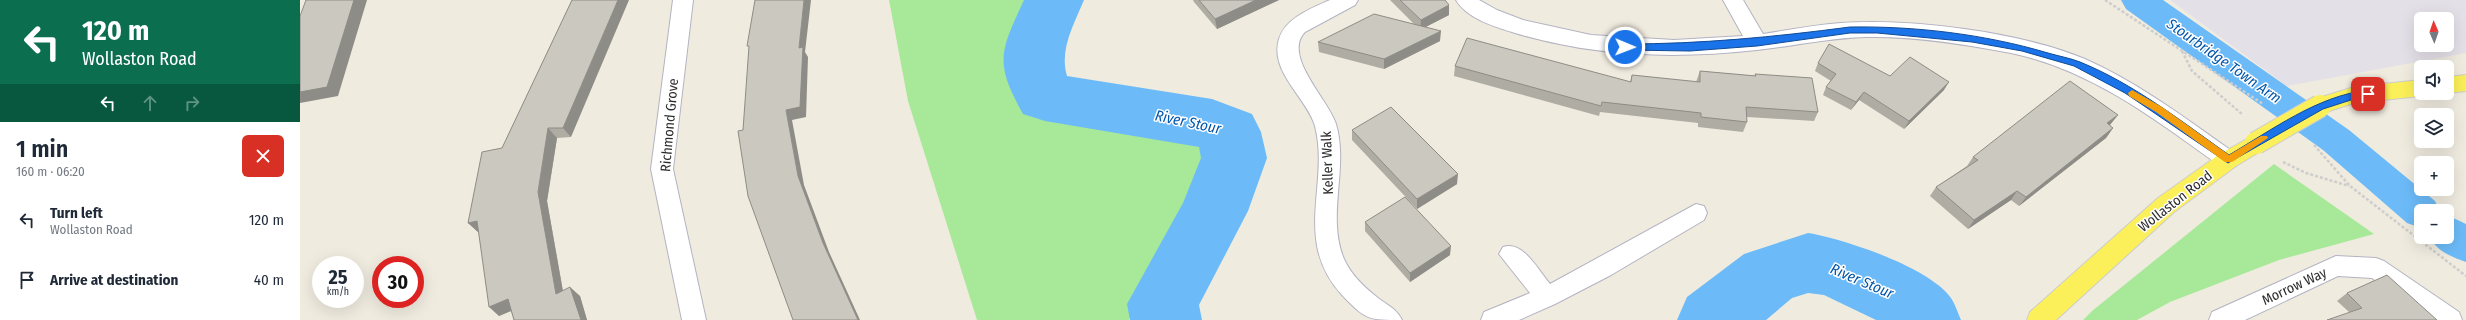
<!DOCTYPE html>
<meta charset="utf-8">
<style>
body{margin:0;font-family:"Fira Sans Condensed",sans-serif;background:#f6f6f7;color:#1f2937;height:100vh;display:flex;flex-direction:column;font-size:15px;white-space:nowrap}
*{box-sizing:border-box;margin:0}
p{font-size:13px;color:#747a83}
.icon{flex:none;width:22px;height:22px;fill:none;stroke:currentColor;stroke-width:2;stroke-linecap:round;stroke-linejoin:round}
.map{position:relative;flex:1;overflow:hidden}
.drawer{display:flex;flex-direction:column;background:#fff;width:300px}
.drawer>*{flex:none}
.banner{background:#0b6e4f;color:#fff;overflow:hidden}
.needle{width:26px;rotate:358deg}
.fabs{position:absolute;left:2114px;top:12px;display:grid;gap:8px}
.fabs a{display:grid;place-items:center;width:40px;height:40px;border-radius:6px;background:#fff;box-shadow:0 4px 16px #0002;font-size:20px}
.speed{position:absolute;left:12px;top:256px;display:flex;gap:8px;font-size:20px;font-weight:700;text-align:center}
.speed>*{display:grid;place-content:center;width:52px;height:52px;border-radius:50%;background:#fff;box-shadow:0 4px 16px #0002;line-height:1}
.speed small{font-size:10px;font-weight:400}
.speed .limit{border:6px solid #d22;background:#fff;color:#111}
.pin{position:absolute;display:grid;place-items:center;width:34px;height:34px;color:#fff;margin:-17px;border-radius:8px;box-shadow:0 2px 6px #0006}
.me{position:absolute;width:44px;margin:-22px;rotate:91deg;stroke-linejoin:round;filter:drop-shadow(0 0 3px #0008)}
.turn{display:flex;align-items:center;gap:14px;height:84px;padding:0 16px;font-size:18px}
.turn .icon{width:52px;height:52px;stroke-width:2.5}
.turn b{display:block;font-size:28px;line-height:34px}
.lanes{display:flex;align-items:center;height:38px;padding:0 16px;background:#0003;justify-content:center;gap:20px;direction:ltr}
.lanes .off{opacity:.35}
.round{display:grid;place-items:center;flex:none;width:42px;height:42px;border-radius:6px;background:#f6f6f7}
.head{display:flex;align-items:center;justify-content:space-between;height:68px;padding:0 16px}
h1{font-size:24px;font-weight:600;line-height:30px}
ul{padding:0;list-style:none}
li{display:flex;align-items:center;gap:12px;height:60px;padding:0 16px}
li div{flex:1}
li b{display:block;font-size:15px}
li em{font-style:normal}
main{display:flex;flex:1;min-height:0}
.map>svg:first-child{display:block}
</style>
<main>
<section class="drawer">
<div class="banner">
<div class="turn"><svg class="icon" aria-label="left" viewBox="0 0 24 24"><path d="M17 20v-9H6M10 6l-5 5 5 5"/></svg><div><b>120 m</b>Wollaston Road</div></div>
<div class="lanes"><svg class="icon" aria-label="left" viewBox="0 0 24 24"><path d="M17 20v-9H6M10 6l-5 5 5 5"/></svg><svg class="icon off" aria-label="ahead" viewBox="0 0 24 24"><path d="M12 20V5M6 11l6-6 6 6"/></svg><svg class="icon off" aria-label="right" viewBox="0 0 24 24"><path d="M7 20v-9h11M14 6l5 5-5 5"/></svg></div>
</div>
<div class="head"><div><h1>1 min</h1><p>160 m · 06:20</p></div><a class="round" style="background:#d93025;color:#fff"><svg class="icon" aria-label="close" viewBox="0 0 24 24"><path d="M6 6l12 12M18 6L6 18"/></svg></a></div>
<ul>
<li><svg class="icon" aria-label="left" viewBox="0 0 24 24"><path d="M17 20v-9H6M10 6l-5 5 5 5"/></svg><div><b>Turn left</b><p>Wollaston Road</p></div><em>120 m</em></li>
<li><svg class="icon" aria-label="arrive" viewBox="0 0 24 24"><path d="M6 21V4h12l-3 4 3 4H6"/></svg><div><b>Arrive at destination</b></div><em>40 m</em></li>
</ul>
</section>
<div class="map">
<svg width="2166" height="320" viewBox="0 0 2166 320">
<rect width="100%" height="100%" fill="#f0ebdf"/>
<!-- industrial -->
<path fill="#e4e0e8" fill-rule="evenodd" d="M 1870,0 L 2166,0 L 2166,53 L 1987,86 ZM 2121,19 L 2147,19 L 2147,45 L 2121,45 Z"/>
<!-- green -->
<path fill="#a7e999" d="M 589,0 L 743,0 L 716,68 L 736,102 L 889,132 L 911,165 L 864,265 L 829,320 L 677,320 L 608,101 Z
M 1974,164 L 2074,234 L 1979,260 L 1870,302 L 1837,320 L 1783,320 L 1792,311 Z"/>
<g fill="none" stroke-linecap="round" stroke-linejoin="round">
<!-- canal -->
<path fill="#6cbbf8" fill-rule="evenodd" d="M 1821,0 L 1863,0 L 2049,130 L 2135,201 L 2140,211 L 2121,211 L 2121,228 L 2107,223 L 2023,150 L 1826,9 Z
M 2147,215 L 2166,224 L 2166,262 C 2152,257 2136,251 2130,237 L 2147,237 Z"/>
<!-- river -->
<path fill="#6cbbf8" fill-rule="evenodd" d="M 724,0 L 784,0 C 774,24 759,50 767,76 L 912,99 L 952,114 L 961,132 L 967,158 L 948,211 L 899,305 L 902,320 L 830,320 L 827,304 L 883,203 L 901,158 L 899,147 L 745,121 L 723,114 C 694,62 700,52 724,0 Z
M 1508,233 C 1544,239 1629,267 1651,298 C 1655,304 1658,313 1661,320 L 1576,320 L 1524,295 L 1508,293 L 1492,298 L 1466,320 L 1377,320 L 1387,297 L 1444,254 Z"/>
<!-- minor casing -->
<g stroke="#b3b3c2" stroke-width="2">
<path id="minor" d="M 373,0 L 393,0 L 373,169 L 406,320 L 382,320 L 351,169 Z
M 1030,0 L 1058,0 L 1055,5 L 1005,32 C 982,56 1028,99 1036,124 C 1049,167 1026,216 1044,259 C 1051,275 1065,288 1078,298 C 1087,305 1097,309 1102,320 C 1068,320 1066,320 1042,295 C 992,240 1030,185 1015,126 C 1007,98 969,72 979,39 C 985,18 1012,8 1030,0 Z
M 1156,0 L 1179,0 L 1197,10 L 1223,20 L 1291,35 L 1374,40 L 1443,36 L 1423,0 L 1443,0 L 1463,34 C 1489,30 1514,25 1541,23 C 1610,18 1721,32 1785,59 C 1839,83 1888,120 1936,154 L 1939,160 L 1936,166 L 1928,169 L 1920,166 C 1855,119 1791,70 1711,53 C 1664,44 1614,36 1566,37 C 1529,38 1493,46 1457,50 C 1375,59 1295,57 1215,33 C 1196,27 1167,19 1156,0 Z
M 1396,204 L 1404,206 L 1407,213 L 1404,220 L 1311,275 L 1255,304 L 1219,320 L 1181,320 L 1184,312 L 1230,293 L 1199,254 L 1203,247 C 1223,240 1238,270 1250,284 Z
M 2036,256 L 2076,258 L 2084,261 L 2159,312 L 2162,320 L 2131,320 L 2072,278 L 2038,276 L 1945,320 L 1909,320 L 1912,312 Z"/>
</g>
<!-- major casing -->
<g stroke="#cdcdcd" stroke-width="2">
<path id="major" d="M 2166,75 L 2166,91 L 2147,93 L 2147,77 Z
M 2121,80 L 2121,93 L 2129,93 L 2121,96 L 2054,103 L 2020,114 L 2012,112 L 2009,106 L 2012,100 L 2054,87 Z
M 1956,134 L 1964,137 L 1967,143 L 1964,149 L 1936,166 L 1874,212 L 1756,320 L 1727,320 L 1730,312 L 1858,198 L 1920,154 Z"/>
</g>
<!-- path -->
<path stroke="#cdcdcd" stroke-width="2.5" stroke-dasharray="3 2" stroke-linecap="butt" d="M 1805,0 L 1963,104
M 1882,51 L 1892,71 L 1943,115
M 2014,145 L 2050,186 L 2166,276
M 1983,162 L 2006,173 L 2049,186"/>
<!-- minor -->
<use href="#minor" fill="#fff" fill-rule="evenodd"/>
<!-- major -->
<use href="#major" fill="#fbf059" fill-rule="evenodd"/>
<!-- major-bridge casing -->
<g stroke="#cdcdcd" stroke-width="24" stroke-linecap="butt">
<path id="major-bridge" d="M 1956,143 L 2020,106"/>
</g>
<!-- major-bridge -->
<use href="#major-bridge" stroke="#fbf059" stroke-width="22"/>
</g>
<!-- wall -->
<path fill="#afaca4" d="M 272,0 L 271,137 L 257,138 L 247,201 L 263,291 L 280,296 L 287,320 L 214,320 L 211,311 L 199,316 L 179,232 L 178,232 L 168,223 L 202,148 Z
M 893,0 L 979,0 L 917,29 L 894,2 Z
M 1090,0 L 1145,0 L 1149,15 L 1125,27 L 1140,41 L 1084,69 L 1019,52 L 1018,42 L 1115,25 Z
M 1518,63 L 1590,76 L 1644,90 L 1604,129 L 1559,100 L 1551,110 L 1523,95 L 1526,87 L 1531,81 L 1515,71 Z
M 1155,66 L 1330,82 L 1332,75 L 1396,82 L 1400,71 L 1455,76 L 1455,74 L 1518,112 L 1514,121 L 1447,117 L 1447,122 L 1443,132 L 1398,127 L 1398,123 L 1300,112 L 1299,116 L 1154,76 Z
M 1818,115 L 1809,125 L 1813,128 L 1806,138 L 1719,206 L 1711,200 L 1668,229 L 1630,196 L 1636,187 L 1667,166 L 1673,157 Z
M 1052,130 L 1157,184 L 1117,209 L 1052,140 Z
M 1065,222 L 1150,255 L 1110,282 L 1065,231 Z
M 2047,293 L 2137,320 L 2049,312 L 2037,301 Z"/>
<!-- shaded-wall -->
<path fill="#8e8c86" d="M 54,0 L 67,0 L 38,96 L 0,103 L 0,92 Z
M 318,0 L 329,0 L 271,137 L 263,128 Z
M 504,0 L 511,0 L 505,52 L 508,57 L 506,117 L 492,120 L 504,185 L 529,252 L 560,320 L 558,320 L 523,243 L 498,176 L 486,110 L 499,48 Z
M 956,0 L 979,0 L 917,29 L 915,19 Z
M 1149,5 L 1149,15 L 1120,30 L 1121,20 Z
M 1141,31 L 1140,41 L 1084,69 L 1084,59 Z
M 1649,82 L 1644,90 L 1604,129 L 1609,121 Z
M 1564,92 L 1559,100 L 1551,110 L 1556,102 Z
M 1818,115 L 1810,125 L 1799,133 L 1807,123 Z
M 248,128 L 257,138 L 247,201 L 265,303 L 256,294 L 238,192 Z
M 1813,128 L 1806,138 L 1719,206 L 1726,197 Z
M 1158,174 L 1157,184 L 1117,209 L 1117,199 Z
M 1717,191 L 1711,200 L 1668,229 L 1674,220 Z
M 177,221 L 187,230 L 178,232 L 168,223 Z
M 1151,246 L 1150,255 L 1110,282 L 1110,273 Z
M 270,287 L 280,296 L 287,320 L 281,320 Z
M 208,299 L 218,308 L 199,316 L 189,307 Z"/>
<!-- building -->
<path fill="#cbc8bf" stroke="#8e8c86" d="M 6,0 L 54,0 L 27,87 L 0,92 L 0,16 Z
M 272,0 L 318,0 L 263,128 L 248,128 L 238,192 L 256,294 L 270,287 L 281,320 L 214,320 L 208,299 L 189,307 L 177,221 L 168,223 L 182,152 L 202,148 Z
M 455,0 L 504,0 L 499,48 L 503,47 L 500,107 L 486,110 L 498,176 L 523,243 L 558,320 L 493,320 L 448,196 L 438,131 L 443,130 L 449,46 L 447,46 Z
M 899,0 L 956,0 L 915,19 Z
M 1100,0 L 1145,0 L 1149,5 L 1121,20 Z
M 1074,14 L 1141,31 L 1084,59 L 1018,42 Z
M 1167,38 L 1331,82 L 1332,75 L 1400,82 L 1400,71 L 1456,76 L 1455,74 L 1512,78 L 1518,112 L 1446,107 L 1447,122 L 1401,117 L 1401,113 L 1302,102 L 1301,106 L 1155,66 Z
M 1529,44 L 1590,76 L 1610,57 L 1649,82 L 1609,121 L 1564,92 L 1556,102 L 1526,87 L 1536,74 L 1518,63 Z
M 1770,81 L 1818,115 L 1807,123 L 1813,128 L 1726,197 L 1717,191 L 1674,220 L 1636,187 L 1678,160 L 1673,157 Z
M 1091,107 L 1158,174 L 1117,199 L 1052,130 Z
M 1105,197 L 1151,246 L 1110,273 L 1065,222 Z
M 2087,275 L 2137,320 L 2027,320 L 2062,308 L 2047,293 Z"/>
<!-- route -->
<path fill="#1a73e8" stroke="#114b97" d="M 1550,27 C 1615,26 1684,34 1748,53 C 1758,56 1770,58 1780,62 C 1834,84 1881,121 1929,155 C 1972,130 2017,96 2068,90 L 2072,94 L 2068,97 L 2054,99 L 2023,109 L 1928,163 L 1825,93 L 1774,66 L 1722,51 L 1672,42 L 1577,33 L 1550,33 L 1457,46 L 1390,51 L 1325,50 L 1320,47 L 1325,44 C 1401,44 1474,37 1550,27 Z"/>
<!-- slow -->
<path fill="#f59e0b" d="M 1832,90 L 1862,107 L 1929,155 L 1961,136 L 1967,136 L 1968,138 L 1932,162 L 1925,162 L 1856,112 L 1829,96 L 1828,93 Z"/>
<g text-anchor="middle" stroke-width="3" stroke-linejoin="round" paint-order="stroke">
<!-- street labels -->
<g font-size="14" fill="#2d2d2d" stroke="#fff">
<text transform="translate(369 125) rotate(-85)" y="5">Richmond Grove</text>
<text transform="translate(1027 163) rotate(-92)" y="5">Keller Walk</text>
<text transform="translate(1875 201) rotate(-38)" y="5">Wollaston Road</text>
<text transform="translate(1994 286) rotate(-25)" y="5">Morrow Way</text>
</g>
<!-- water labels -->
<g font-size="15" font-style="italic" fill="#0356ab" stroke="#fff">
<text transform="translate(1924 61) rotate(35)" y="5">Stourbridge Town Arm</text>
<text transform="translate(888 122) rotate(12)" y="5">River Stour</text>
<text transform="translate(1562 281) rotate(23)" y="5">River Stour</text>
</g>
</g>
</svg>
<div class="fabs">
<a><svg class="needle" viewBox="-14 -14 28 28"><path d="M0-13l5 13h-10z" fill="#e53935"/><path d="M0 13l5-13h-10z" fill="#747a83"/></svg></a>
<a><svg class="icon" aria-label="sound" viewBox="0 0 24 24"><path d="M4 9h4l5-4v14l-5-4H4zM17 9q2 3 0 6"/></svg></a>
<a><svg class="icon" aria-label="layers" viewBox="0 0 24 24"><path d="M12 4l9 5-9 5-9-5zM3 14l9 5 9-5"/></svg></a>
<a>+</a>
<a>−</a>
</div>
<div class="speed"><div>25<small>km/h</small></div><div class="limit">30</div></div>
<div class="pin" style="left:2068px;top:94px;background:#d93025"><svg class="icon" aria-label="arrive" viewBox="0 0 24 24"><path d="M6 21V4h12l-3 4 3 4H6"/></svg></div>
<svg class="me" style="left:1325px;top:47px" viewBox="-20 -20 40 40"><circle r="17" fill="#1a73e8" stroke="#fff" stroke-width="3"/><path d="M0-11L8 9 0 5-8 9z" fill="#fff"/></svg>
</div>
</main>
